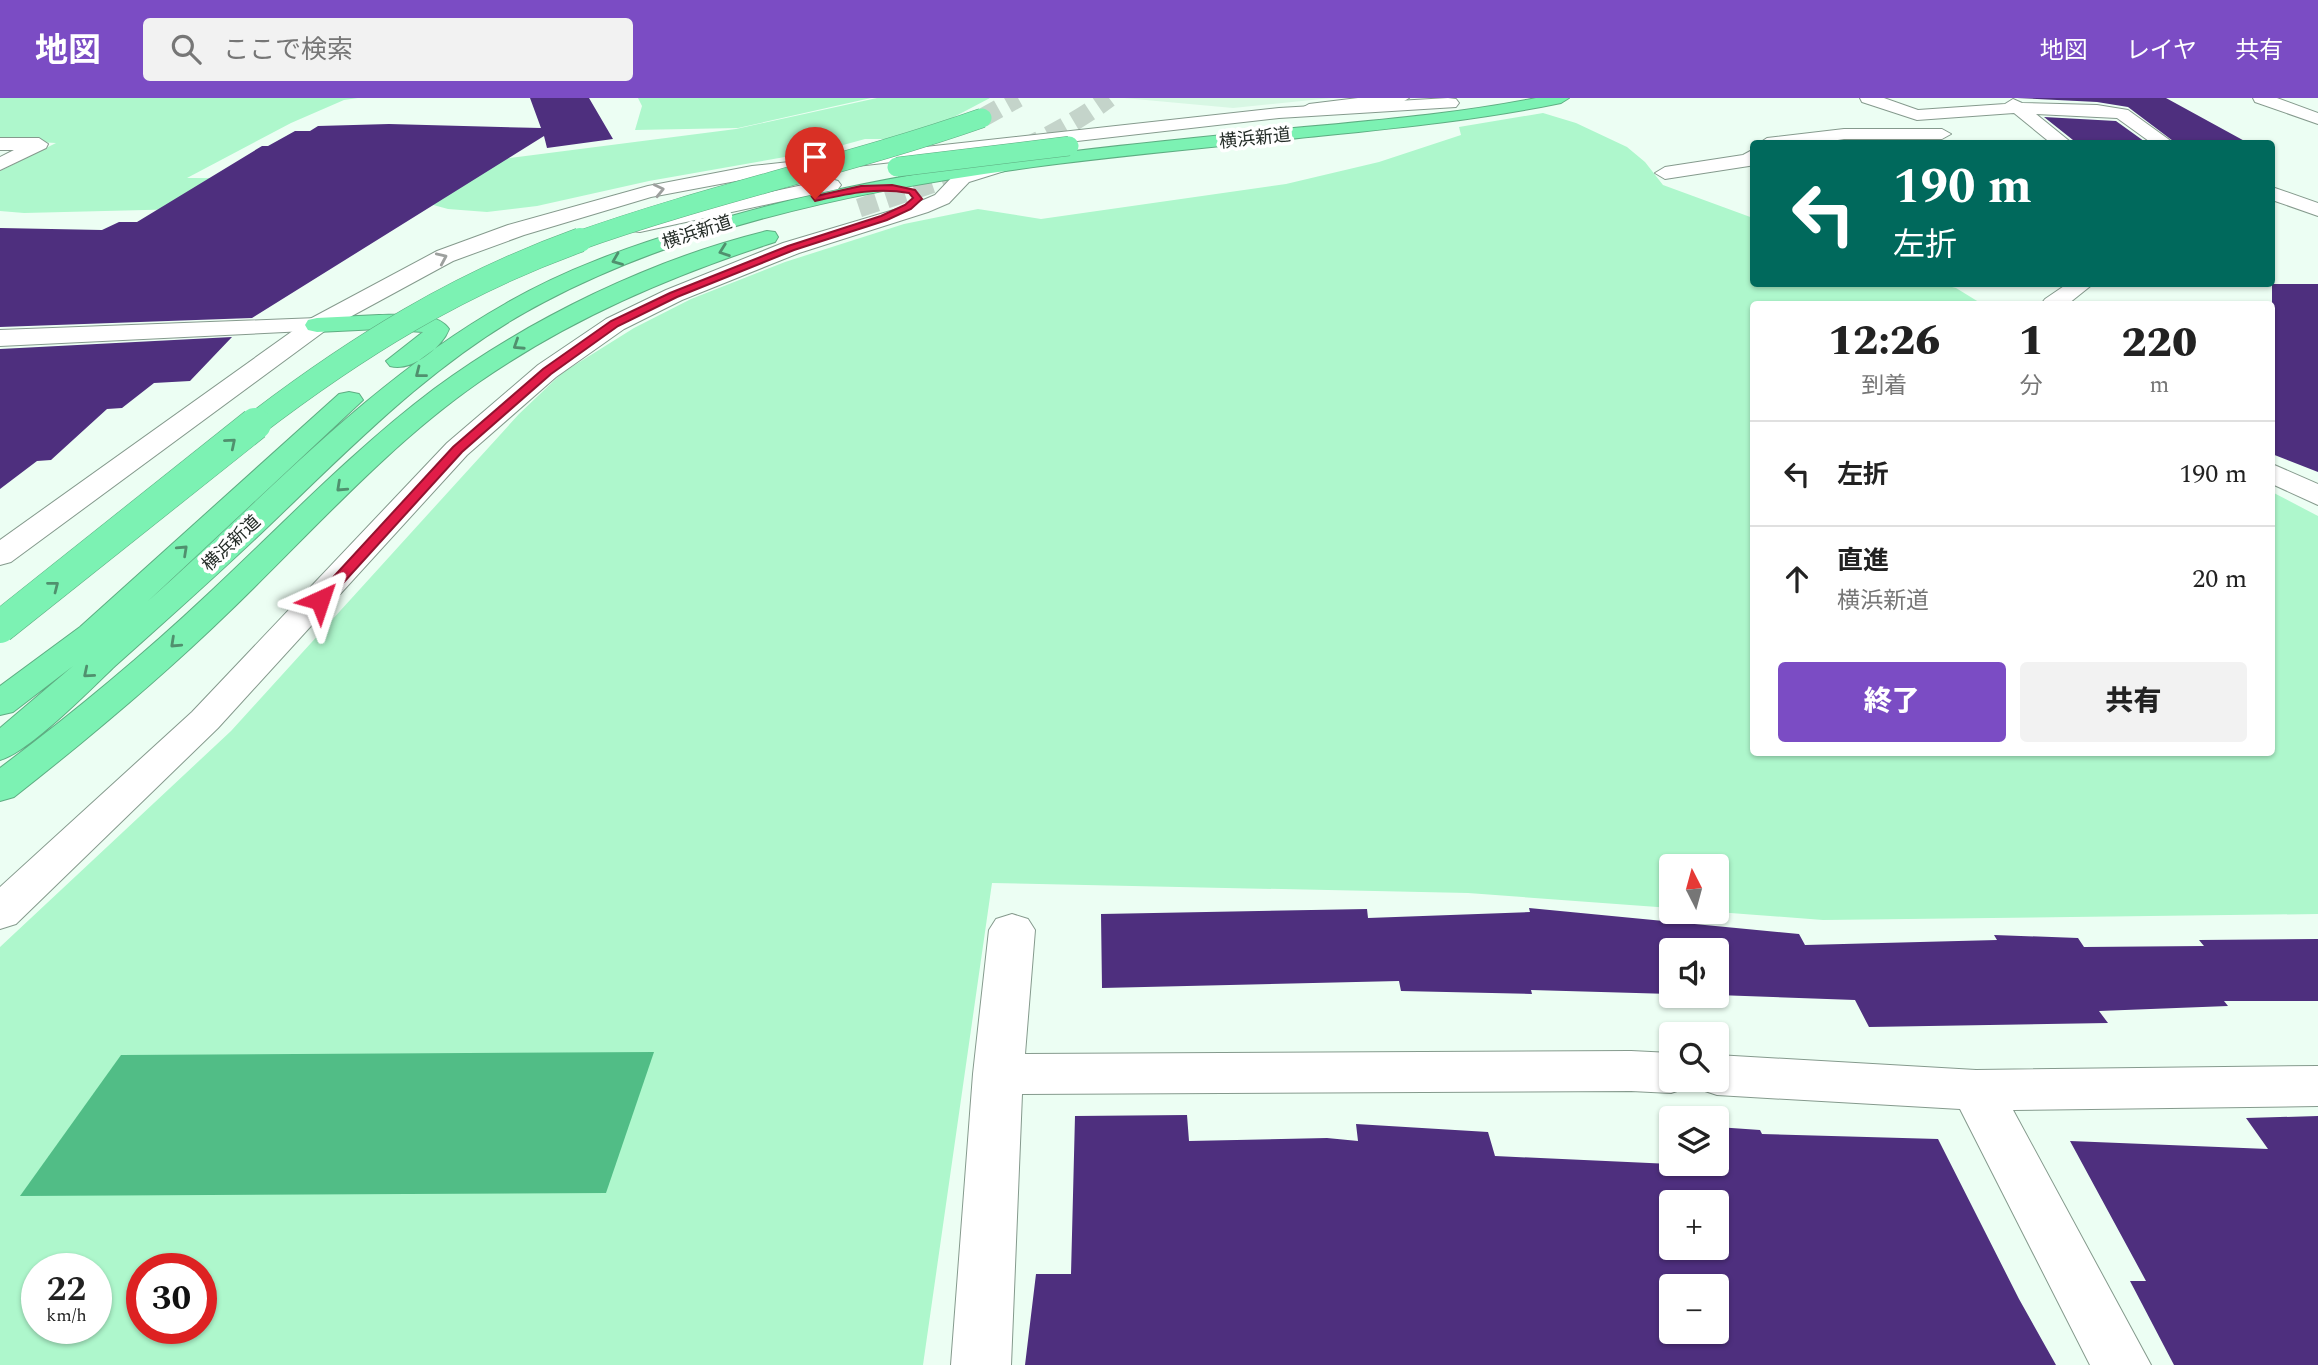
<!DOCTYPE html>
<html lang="ja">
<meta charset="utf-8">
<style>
body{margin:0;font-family:Spectral,"Noto Sans JP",serif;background:#f2f2f2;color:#222;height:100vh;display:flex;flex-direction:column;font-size:26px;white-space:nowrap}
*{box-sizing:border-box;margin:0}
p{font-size:23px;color:#767676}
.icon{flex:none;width:38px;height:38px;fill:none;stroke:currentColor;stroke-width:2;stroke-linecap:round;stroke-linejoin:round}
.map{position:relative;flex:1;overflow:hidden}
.side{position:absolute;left:1750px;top:203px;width:525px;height:455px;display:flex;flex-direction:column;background:#fff;border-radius:7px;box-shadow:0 2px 5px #0004}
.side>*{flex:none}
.banner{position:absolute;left:1750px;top:42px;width:525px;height:147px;border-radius:7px;box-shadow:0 2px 5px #0004;background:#00695c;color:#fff;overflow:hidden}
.needle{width:46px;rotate:354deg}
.fabs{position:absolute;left:1659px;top:756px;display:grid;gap:14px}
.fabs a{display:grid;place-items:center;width:70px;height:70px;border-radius:7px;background:#fff;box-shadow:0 2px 5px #0004;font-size:35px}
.speed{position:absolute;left:21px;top:1155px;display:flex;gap:14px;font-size:35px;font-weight:700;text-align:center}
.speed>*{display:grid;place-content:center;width:91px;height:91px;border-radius:50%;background:#fff;box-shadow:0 2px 5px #0004;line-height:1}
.speed small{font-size:18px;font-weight:400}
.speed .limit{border:10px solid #d22;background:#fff;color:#111}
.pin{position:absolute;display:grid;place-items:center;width:60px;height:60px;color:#fff;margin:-72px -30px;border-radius:50% 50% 50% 0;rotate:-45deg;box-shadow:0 0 7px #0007}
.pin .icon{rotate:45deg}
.me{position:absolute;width:77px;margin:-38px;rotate:42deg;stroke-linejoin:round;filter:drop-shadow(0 0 5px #0008)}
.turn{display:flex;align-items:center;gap:24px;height:147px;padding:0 28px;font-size:32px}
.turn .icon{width:91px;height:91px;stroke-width:2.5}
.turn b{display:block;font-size:49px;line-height:60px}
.eta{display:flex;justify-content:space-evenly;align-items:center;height:119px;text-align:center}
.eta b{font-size:42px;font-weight:800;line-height:49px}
.cta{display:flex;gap:14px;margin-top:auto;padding:14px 28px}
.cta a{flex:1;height:80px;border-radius:7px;background:#7b4cc4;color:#fff;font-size:28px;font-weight:800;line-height:80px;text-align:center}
.cta a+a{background:#f2f2f2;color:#222}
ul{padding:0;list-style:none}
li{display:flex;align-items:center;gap:21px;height:105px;padding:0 28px;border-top:2px solid #e0e0e0}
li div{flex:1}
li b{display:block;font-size:26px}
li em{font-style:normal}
header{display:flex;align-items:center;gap:42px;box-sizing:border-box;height:98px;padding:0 35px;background:#7b4cc4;color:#fff}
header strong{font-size:33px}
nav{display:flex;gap:38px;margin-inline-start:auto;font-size:24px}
.search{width:490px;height:63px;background:#f2f2f2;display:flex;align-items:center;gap:18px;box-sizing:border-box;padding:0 24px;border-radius:7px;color:#767676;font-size:26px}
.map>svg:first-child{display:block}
</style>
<header>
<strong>地図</strong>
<div class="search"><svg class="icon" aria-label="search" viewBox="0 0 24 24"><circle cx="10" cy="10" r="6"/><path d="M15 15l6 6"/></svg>ここで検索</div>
<nav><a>地図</a><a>レイヤ</a><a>共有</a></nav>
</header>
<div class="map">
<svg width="2318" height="1267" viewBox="0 0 2318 1267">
<rect width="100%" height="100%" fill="#ecfef3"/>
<!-- built -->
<path fill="#d8f7e4" d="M 1124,0 L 1331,0 L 1233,10 Z"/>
<!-- green -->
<path fill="#aef7cc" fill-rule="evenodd" d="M 0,0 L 358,0 L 344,2 L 291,25 L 187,80 L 392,81 L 448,68 L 736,31 L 877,0 L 990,0 L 952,20 L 895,41 L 865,41 L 825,52 L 649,83 L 537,108 L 487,114 L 448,111 L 426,105 L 24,115 L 0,113 L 0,73 L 56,45 L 0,42 Z
M 638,0 L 871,0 L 738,30 L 635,32 L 642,8 Z
M 1543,15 L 1576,25 L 1627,49 L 1645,64 L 1663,87 L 1753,120 L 1754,186 L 1940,186 L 1956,190 L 1982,206 L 1754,206 L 1754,654 L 2272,654 L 2272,394 L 2318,418 L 2318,816 L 1823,822 L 1717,814 L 1717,768 L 1671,768 L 1671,810 L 1468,795 L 992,785 L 923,1267 L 0,1267 L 0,849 L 231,633 L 519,316 L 562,275 L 634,230 L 691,201 L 785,164 L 904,126 L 978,111 L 1041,121 L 1286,86 L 1379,64 L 1461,37 L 1459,29 ZM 37,1171 L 96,1171 L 96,1230 L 37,1230 ZM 142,1171 L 201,1171 L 201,1230 L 142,1230 Z"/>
<!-- water -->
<path fill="#51bd86" d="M 654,954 L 606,1095 L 20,1098 L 121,957 Z"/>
<!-- building -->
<path fill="#4e2f7e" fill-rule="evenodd" d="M 530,0 L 589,0 L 613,41 L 547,50 L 544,38 L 252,220 L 0,229 L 0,130 L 102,132 L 119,124 L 137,124 L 262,48 L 268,48 L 295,33 L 310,33 L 318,28 L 389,26 L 541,30 Z
M 2017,0 L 2166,0 L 2250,46 L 2177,46 L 2128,9 L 2097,4 Z
M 2044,19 L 2116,23 L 2148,46 L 2078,46 Z
M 2272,186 L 2318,186 L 2318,374 L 2272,356 Z
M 232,239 L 190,283 L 154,285 L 122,310 L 107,311 L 51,362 L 37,363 L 0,391 L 0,251 Z
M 1529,810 L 1799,836 L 1805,847 L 1997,842 L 1994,837 L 2078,840 L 2084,849 L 2204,848 L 2199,842 L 2318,841 L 2318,903 L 2224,903 L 2228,908 L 2099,913 L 2108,925 L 1869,929 L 1855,902 L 1717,897 L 1717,852 L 1671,852 L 1671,896 L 1531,892 L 1532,896 L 1401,893 L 1399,883 L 1102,890 L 1101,816 L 1367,811 L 1368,820 L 1530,814 Z
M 1187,1017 L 1189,1043 L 1327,1040 L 1358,1043 L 1356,1026 L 1488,1034 L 1495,1058 L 1671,1066 L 1717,1066 L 1717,1029 L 1760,1032 L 1762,1036 L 1938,1041 L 2019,1201 L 2056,1267 L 1025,1267 L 1036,1176 L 1071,1176 L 1075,1018 ZM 1671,1104 L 1717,1104 L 1717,1150 L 1671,1150 ZM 1671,1188 L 1717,1188 L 1717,1234 L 1671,1234 Z
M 2318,1018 L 2318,1267 L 2174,1267 L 2130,1183 L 2146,1183 L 2070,1043 L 2268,1051 L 2246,1020 Z"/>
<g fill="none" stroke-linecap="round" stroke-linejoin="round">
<!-- highway-tunnel -->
<path stroke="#c4d4ca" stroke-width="19" stroke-dasharray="19 10" stroke-linecap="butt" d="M 982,20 L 1018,0
M 859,110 C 946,81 1035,55 1109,0"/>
<!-- street casing -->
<g stroke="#859a8d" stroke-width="2">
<path id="street" d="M 1358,0 L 1409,0 L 1401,5 L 1309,16 L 1300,11 L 1309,6 Z
M 1860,0 L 1884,0 L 1918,12 L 2005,6 L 2013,1 L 2022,5 L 2097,7 L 2128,12 L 2175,46 L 2153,46 L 2117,20 L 2036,16 L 2073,46 L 2052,46 L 2014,15 L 1917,22 L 1862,4 Z
M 2253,0 L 2277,0 L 2318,15 L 2318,26 L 2255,4 Z
M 1844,31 L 1942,31 L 1951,36 L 1942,41 L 1844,41 L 1813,46 L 1758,46 L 1767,40 Z
M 0,40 L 39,40 L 48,46 L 46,50 L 0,72 L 0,59 L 14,52 L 0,52 Z
M 1754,51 L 1754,67 L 1749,68 L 1665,81 L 1655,75 L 1665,69 L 1743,57 Z
M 1007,60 L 1014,62 L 1017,66 L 1014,70 L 969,84 L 949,105 L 928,114 L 799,155 L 682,202 L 624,231 L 556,279 L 467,357 L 218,630 L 16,826 L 0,831 L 0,789 L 192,614 L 447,345 L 538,267 L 606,221 L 666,192 L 783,145 L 914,106 L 935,97 L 955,76 Z
M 2272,89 L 2318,105 L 2318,118 L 2272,102 Z
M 2067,186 L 2093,186 L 2068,206 L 2041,206 L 2045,201 Z
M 317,220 L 326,222 L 329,227 L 326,232 L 0,248 L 0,232 Z
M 2272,366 L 2318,386 L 2318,407 L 2272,386 Z
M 1012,816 L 1028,821 L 1035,832 L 1025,956 L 1631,953 L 1671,955 L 1671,982 L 1693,982 L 1689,989 L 1671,995 L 1631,993 L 1022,996 L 1011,1267 L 951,1267 L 973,976 L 989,832 L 996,821 Z
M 1717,957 L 1976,972 L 2318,968 L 2318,1008 L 2013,1012 L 2151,1267 L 2090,1267 L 1960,1011 L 1717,997 L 1699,991 L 1694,982 L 1717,982 Z"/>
</g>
<!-- secondary casing -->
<g stroke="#859a8d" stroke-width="2">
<path id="secondary" d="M 1448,0 L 1456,1 L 1459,5 L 1456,9 L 1279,20 L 752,80 L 651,99 L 524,137 L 453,163 L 326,232 L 11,464 L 0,467 L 0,442 L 308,222 L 437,153 L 508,127 L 648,88 L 752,68 L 1279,10 Z
M 831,81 L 838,83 L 841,87 L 838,91 L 640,134 L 632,133 L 629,128 L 632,123 L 640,122 Z"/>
</g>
<!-- highway casing -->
<g stroke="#5ead82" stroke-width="2">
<path id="highway" d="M 1536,0 L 1569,0 L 1561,5 C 1474,23 1387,31 1299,40 C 1051,66 768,86 544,204 C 442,257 360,340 278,419 C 225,470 170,519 115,568 C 91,591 28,655 0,662 L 0,630 L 73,568 L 13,614 L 0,617 L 0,588 L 80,529 L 339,296 L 349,294 L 359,296 L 363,302 L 147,504 C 262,402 370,282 505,206 C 565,171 631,148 697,128 C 881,71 1072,52 1263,33 C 1354,24 1446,18 1536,0 Z
M 767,133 L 775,134 L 778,139 L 775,144 C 670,178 570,221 479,284 C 387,348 311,435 230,513 C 162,579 89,640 14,699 L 0,703 L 0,670 C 72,616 141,559 207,497 C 281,428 353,352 434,291 C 529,221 652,161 767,133 Z
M 379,217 C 399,217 437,213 449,231 C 442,250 411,274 390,268 L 386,263 L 423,234 L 379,231 L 317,234 L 308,232 L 305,227 L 308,222 L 317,220 Z"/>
</g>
<!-- street -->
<use href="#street" fill="#fff" fill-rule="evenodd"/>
<!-- secondary -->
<use href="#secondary" fill="#fff" fill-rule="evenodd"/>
<!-- highway -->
<use href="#highway" fill="#7cf2b3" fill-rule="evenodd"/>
<!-- highway-bridge-far2 casing -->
<g stroke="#5ead82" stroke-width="20" stroke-linecap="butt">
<path id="highway-bridge-far2" d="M 897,69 L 1069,48
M 575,144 C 709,96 848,67 982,20"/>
</g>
<!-- highway-bridge-far1 casing -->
<g stroke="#5ead82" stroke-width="25" stroke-linecap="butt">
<path id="highway-bridge-far1" d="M 253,328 C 356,249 458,186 580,142"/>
</g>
<!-- highway-bridge casing -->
<g stroke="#5ead82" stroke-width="33" stroke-linecap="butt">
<path id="highway-bridge" d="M 0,529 L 255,326"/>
</g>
<!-- highway-bridge-far2 -->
<use href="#highway-bridge-far2" stroke="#7cf2b3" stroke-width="19"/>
<!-- highway-bridge-far1 -->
<use href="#highway-bridge-far1" stroke="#7cf2b3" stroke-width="24"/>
<!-- highway-bridge -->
<use href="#highway-bridge" stroke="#7cf2b3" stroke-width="32"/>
</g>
<!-- one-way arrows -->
<defs><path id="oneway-chevron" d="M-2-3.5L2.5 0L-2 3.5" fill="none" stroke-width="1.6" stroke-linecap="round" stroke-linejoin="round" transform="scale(1.75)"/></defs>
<g stroke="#9da09e">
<use href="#oneway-chevron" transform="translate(659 92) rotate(-13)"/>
<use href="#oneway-chevron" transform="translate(442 160) rotate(-24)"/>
</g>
<g stroke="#50906e">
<use href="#oneway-chevron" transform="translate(724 153) rotate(160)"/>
<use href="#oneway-chevron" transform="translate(617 162) rotate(158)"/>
<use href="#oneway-chevron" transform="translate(518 247) rotate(147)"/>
<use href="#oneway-chevron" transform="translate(420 275) rotate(142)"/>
<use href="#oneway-chevron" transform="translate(231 345) rotate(-40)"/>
<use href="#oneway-chevron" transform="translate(341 389) rotate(137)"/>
<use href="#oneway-chevron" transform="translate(183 452) rotate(-43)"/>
<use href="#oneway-chevron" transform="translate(54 488) rotate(-38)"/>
<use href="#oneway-chevron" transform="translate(175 545) rotate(137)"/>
<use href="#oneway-chevron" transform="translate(88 575) rotate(140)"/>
</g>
<!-- route -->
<path fill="#e11d48" stroke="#92132f" stroke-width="2" d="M 892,87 L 915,92 L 922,101 L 911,111 L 887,122 L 794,152 L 677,199 L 618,228 L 551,276 L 462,354 L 325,505 L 315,505 L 315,499 L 453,349 L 543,271 L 611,223 L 670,195 L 788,148 L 881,118 L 905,107 L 913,100 L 909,95 C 876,89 847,96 815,103 L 812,99 L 861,88 Z"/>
<g text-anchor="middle" stroke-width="7" stroke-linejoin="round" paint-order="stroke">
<!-- far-street labels -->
<g font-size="18" fill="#252d28" stroke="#fff">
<text transform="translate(1255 40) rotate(-6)" y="6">横浜新道</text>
<text transform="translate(697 134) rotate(-18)" y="6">横浜新道</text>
<text transform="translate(231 445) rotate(-43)" y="6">横浜新道</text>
</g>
</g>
</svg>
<div class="fabs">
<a><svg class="needle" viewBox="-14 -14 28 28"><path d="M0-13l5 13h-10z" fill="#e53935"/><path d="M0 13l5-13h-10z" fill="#767676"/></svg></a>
<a><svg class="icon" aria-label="sound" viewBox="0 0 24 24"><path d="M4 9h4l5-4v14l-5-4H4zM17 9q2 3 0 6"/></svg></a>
<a><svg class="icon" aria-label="search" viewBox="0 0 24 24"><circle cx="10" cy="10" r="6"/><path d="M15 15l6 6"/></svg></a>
<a><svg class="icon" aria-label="layers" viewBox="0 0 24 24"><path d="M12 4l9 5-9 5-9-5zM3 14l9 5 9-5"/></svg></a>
<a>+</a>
<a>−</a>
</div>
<div class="speed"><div>22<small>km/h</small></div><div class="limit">30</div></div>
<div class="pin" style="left:815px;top:101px;background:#d93025"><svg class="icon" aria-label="arrive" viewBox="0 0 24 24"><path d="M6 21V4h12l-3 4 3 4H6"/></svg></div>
<svg class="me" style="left:320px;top:502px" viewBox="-20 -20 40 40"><path d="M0-17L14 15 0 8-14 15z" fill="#e11d48" stroke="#fff" stroke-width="4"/></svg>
<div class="banner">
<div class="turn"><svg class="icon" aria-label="left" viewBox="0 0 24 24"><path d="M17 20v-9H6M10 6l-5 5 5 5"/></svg><div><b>190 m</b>左折</div></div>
</div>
<section class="side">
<div class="eta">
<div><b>12:26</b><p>到着</p></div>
<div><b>1</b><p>分</p></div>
<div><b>220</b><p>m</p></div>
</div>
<ul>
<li><svg class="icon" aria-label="left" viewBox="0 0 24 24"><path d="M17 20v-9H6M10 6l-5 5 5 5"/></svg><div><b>左折</b></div><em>190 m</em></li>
<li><svg class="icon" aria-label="ahead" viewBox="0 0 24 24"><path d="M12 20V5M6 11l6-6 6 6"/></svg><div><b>直進</b><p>横浜新道</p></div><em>20 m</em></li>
</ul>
<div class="cta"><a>終了</a><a>共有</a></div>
</section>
</div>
